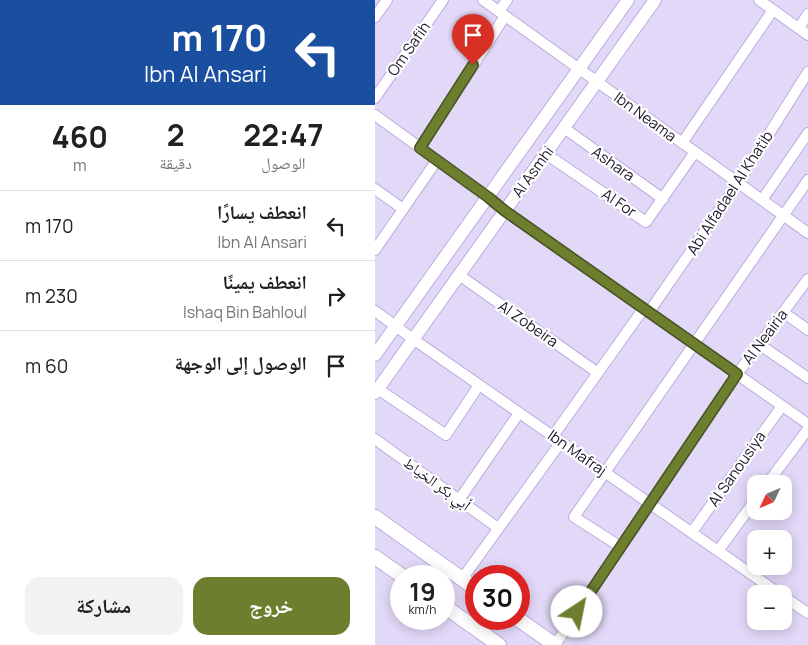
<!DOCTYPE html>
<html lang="ar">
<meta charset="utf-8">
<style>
body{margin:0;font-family:Manrope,"Noto Naskh Arabic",sans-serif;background:#f2f2f2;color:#202124;direction:rtl;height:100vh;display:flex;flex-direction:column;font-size:19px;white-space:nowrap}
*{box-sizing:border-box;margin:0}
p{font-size:16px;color:#757577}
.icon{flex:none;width:28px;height:28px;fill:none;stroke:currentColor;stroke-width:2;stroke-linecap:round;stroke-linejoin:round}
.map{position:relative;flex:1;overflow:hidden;direction:ltr}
.details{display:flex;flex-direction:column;background:#fff;width:375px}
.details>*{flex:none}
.hud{background:#1a4fa0;color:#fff;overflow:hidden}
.needle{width:32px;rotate:226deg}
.controls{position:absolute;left:372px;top:475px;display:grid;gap:10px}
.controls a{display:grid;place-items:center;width:45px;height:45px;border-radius:10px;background:#fff;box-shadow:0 2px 12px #0003;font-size:25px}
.speed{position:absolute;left:15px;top:565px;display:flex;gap:10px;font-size:25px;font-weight:700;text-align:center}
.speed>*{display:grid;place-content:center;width:65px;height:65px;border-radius:50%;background:#fff;box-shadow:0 2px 12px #0003;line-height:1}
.speed small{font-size:12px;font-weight:400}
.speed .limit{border:8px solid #d22;background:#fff;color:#111}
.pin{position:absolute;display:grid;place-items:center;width:42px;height:42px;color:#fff;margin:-51px -21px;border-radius:50% 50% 50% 0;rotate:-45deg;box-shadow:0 0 5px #0007}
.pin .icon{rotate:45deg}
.me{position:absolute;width:55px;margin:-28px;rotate:34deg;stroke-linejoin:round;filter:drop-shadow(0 0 4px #0008)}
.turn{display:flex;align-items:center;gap:18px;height:105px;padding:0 25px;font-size:22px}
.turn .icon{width:65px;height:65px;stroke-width:2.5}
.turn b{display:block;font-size:35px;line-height:42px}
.eta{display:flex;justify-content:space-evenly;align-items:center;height:85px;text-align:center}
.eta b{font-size:30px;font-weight:700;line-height:35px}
.primary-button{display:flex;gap:10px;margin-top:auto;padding:10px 25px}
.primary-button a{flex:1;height:58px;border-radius:15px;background:#6d7f2f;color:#fff;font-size:20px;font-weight:700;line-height:58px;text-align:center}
.primary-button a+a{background:#f2f2f2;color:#202124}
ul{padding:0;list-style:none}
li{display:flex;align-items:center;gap:15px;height:70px;padding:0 25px;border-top:1px solid #e0e0e0}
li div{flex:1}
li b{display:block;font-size:19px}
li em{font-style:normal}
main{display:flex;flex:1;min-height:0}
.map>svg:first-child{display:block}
</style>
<main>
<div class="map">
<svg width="433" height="645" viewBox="0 0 433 645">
<rect width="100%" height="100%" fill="#e2d8f8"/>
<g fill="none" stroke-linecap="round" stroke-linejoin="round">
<!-- minor casing -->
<g stroke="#beade0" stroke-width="12">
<path id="minor" d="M 108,0 L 433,233
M 384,0 L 433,35
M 124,11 L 132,0
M 0,17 L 12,0
M 424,28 L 433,14
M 0,98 L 68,0
M 0,115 L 113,197 L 130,211 L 433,424
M 189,128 L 288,199
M 307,143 L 398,10
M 45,148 L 130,16
M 171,154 L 271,222 L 320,152
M 0,189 L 28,209
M 387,200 L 433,133
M 0,250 L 62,160
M 84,275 L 223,373
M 0,311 L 38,339 L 405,594
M 274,312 L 363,183 L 433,72
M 408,312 L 433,330
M 384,344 L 433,378
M 3,389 L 71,435 L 104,385
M 178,436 L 269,308
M 0,439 L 123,528
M 392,484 L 433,429
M 84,500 L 144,413
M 317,532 L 407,406
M 246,547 L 199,517 L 433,180
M 343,551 L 381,499
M 87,579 L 186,442
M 409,597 L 433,613
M 180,645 L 362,374 L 433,279"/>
</g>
<!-- tertiary casing -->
<g stroke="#beade0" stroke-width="14">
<path id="tertiary" d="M 0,355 L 253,0
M 0,393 L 280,0"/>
</g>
<!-- secondary casing -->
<g stroke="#beade0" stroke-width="16">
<path id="secondary" d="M 0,517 L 101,589
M 0,557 L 27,576
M 69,606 L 124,645
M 143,619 L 180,645"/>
</g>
<!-- minor -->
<use href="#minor" stroke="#fff" stroke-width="10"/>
<!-- tertiary -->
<use href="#tertiary" stroke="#fff" stroke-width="12"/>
<!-- secondary -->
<use href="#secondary" stroke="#fff" stroke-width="14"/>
</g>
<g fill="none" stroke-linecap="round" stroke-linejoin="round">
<!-- route casing -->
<g stroke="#47531f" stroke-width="12">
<path id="route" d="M 98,65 L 45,148 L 113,197 L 130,211 L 362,374 L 202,612"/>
</g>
<!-- route -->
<use href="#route" stroke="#6d7f2f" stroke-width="9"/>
</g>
<g text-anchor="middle" stroke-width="4.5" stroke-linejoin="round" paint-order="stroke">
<!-- street labels -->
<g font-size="15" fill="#1e172a" stroke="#fff">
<text transform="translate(34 49) rotate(-55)" y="5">Om Safih</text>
<text transform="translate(270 117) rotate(36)" y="5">Ibn Neama</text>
<text transform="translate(238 164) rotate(35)" y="5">Ashara</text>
<text transform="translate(158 172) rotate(-54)" y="5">Al Asmhi</text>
<text transform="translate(355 193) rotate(-57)" y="5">Abi Alfadael Al Khatib</text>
<text transform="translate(244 203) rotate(34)" y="5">Al For</text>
<text transform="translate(153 324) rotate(35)" y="5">Al Zobeira</text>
<text transform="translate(390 337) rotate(-53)" y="5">Al Neairia</text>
<text transform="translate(202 453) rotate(35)" y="5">Ibn Mafraj</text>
<text transform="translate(362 469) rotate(-55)" y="5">Al Sanousiya</text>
<text transform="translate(62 484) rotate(36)" y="5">أبي بكر الخياط</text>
</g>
</g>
</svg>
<div class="controls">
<a><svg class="needle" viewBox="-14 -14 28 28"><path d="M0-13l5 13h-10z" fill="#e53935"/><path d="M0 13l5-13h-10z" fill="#757577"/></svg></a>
<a>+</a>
<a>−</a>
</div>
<div class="speed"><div>19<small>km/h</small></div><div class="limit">30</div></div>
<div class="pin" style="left:98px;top:65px;background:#d93025"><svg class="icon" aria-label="arrive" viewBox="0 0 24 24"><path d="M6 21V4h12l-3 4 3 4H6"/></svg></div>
<svg class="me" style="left:202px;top:612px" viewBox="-20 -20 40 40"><circle r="19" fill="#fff"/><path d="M0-13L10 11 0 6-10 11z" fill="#6d7f2f"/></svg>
</div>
<section class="details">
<div class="hud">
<div class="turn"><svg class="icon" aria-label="left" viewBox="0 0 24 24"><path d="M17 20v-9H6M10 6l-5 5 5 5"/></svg><div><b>170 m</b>Ibn Al Ansari</div></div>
</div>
<div class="eta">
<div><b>22:47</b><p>الوصول</p></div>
<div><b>2</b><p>دقيقة</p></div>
<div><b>460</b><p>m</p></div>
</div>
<ul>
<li><svg class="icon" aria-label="left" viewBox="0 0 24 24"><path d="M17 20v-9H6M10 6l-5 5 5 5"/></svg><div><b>انعطف يسارًا</b><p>Ibn Al Ansari</p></div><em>170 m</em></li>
<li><svg class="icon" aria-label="right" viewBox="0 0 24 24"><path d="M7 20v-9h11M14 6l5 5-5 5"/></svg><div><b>انعطف يمينًا</b><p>Ishaq Bin Bahloul</p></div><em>230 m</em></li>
<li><svg class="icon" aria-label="arrive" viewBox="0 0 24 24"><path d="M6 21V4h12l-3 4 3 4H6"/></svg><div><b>الوصول إلى الوجهة</b></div><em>60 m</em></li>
</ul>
<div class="primary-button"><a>خروج</a><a>مشاركة</a></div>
</section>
</main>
